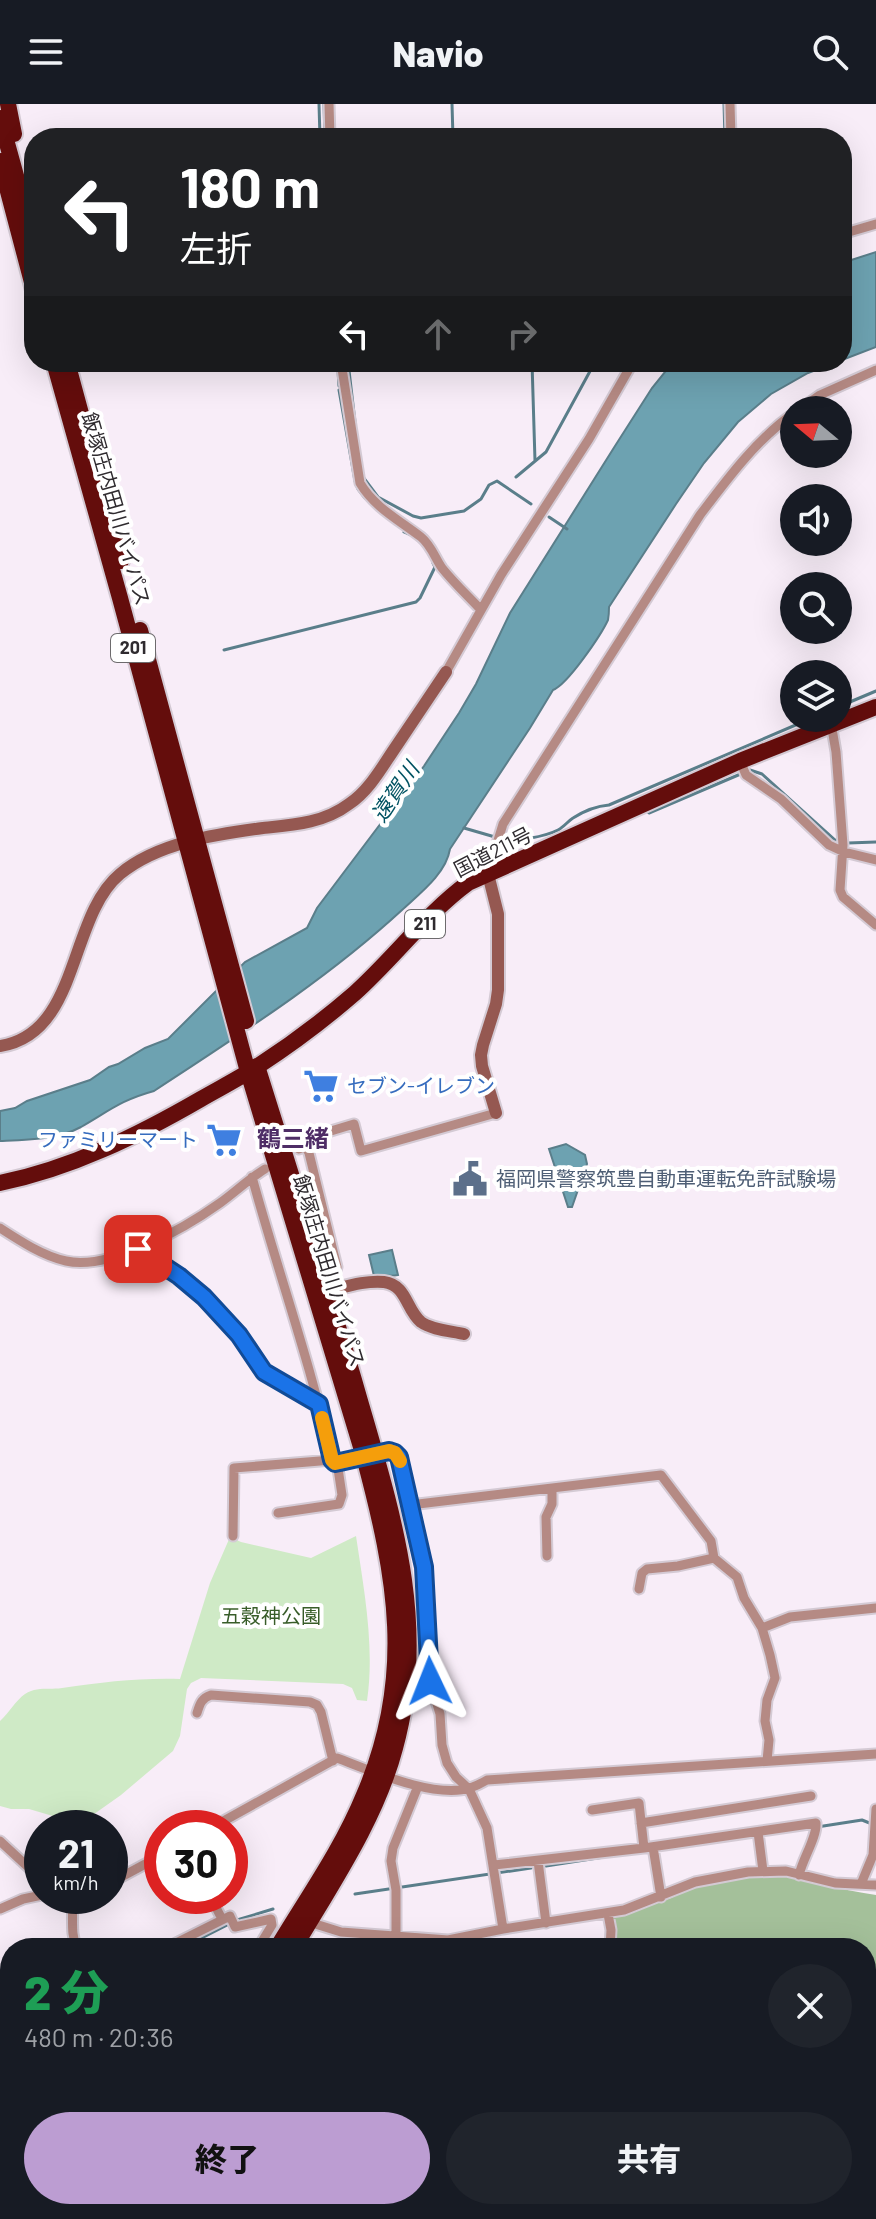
<!DOCTYPE html>
<html lang="ja">
<meta charset="utf-8">
<style>
body{margin:0;font-family:Barlow,"Noto Sans JP",sans-serif;background:#20242c;color:#f1f3f6;height:100vh;display:flex;flex-direction:column;font-size:30px;white-space:nowrap}
*{box-sizing:border-box;margin:0}
p{font-size:26px;color:#9ea1a6}
.icon{flex:none;width:44px;height:44px;fill:none;stroke:currentColor;stroke-width:2;stroke-linecap:round;stroke-linejoin:round}
.map{position:relative;flex:1;overflow:hidden}
.side{position:absolute;left:0px;top:1834px;width:876px;height:282px;display:flex;flex-direction:column;background:#171b24;border-radius:32px 32px 0 0;box-shadow:0 8px 32px #0002}
.side>*{flex:none}
.guide{position:absolute;left:24px;top:24px;width:828px;height:244px;border-radius:32px;box-shadow:0 8px 32px #0002;background:#202124;color:#fff;overflow:hidden}
.needle{width:52px;rotate:289deg}
.fabs{position:absolute;left:780px;top:292px;display:grid;gap:16px}
.fabs a{display:grid;place-items:center;width:72px;height:72px;border-radius:50%;background:#171b24;box-shadow:0 8px 32px #0002;font-size:40px}
.speed{position:absolute;left:24px;top:1706px;display:flex;gap:16px;font-size:40px;font-weight:700;text-align:center}
.speed>*{display:grid;place-content:center;width:104px;height:104px;border-radius:50%;background:#171b24;box-shadow:0 8px 32px #0002;line-height:1}
.speed small{font-size:20px;font-weight:400}
.speed .limit{border:12px solid #d22;background:#fff;color:#111}
.pin{position:absolute;display:grid;place-items:center;width:68px;height:68px;color:#fff;margin:-34px;border-radius:16px;box-shadow:0 4px 12px #0006}
.me{position:absolute;width:88px;margin:-44px;rotate:358deg;stroke-linejoin:round;filter:drop-shadow(0 0 6px #0008)}
.turn{display:flex;align-items:center;gap:28px;height:168px;padding:0 24px;font-size:36px}
.turn .icon{width:104px;height:104px;stroke-width:2.5}
.turn b{display:block;font-size:56px;line-height:68px}
.lanes{display:flex;align-items:center;height:76px;padding:0 24px;background:#0003;justify-content:center;gap:40px;direction:ltr}
.lanes .off{opacity:.35}
.round{display:grid;place-items:center;flex:none;width:84px;height:84px;border-radius:42px;background:#20242c}
.headline{display:flex;align-items:center;justify-content:space-between;height:136px;padding:0 24px}
h1{font-size:48px;font-weight:800;line-height:60px;color:#1e9e55}
.primary-button{display:flex;gap:16px;margin-top:auto;padding:16px 24px}
.primary-button a{flex:1;height:92px;border-radius:48px;background:#bc9dd2;color:#111;font-size:32px;font-weight:800;line-height:92px;text-align:center}
.primary-button a+a{background:#20242c;color:#f1f3f6}
header{display:flex;justify-content:space-between;align-items:center;height:104px;padding:0 24px;background:#171b24;font-size:36px;font-weight:800}
.map>svg:first-child{display:block}
</style>
<header><svg class="icon" aria-label="menu" viewBox="0 0 24 24"><path d="M4 6h16M4 12h16M4 18h16"/></svg>Navio<svg class="icon" aria-label="search" viewBox="0 0 24 24"><circle cx="10" cy="10" r="6"/><path d="M15 15l6 6"/></svg></header>
<div class="map">
<svg width="876" height="2115" viewBox="0 0 876 2115">
<rect width="100%" height="100%" fill="#f8edf8"/>
<!-- green -->
<path fill="#cfeac6" d="M 356,1432 C 364,1486 375,1543 367,1597 L 357,1596 L 352,1584 L 343,1580 L 201,1574 L 191,1579 L 187,1585 L 180,1632 L 173,1647 L 121,1691 L 80,1720 L 29,1705 L 11,1705 L 0,1702 L 0,1617 C 9,1609 16,1596 25,1590 C 37,1582 49,1586 62,1584 C 105,1578 136,1574 180,1575 L 210,1479 L 230,1433 L 241,1438 L 311,1454 Z
M 428,2106 L 433,2106 L 436,2109 C 446,2102 458,2109 464,2115 L 421,2115 Z"/>
<!-- forest -->
<path fill="#a4c09a" d="M 768,1770 C 805,1774 839,1786 876,1791 L 876,2115 L 505,2115 L 506,2106 L 866,2106 L 866,1844 L 616,1844 L 612,1814 L 671,1794 L 697,1781 Z"/>
<!-- water -->
<path fill="#6da2b1" stroke="#5a7e8a" stroke-width="2" d="M 876,148 L 876,243 L 842,256 L 842,159 Z
M 673,258 L 837,258 L 808,269 L 771,290 L 738,318 L 704,359 L 676,400 L 609,503 C 609,508 609,511 608,516 C 601,531 568,580 553,586 L 530,624 L 450,745 C 446,770 419,790 402,806 C 326,876 239,931 154,987 C 121,996 109,1007 81,1023 C 57,1036 26,1036 0,1037 L 0,1007 L 15,1004 L 27,997 L 90,976 L 109,963 L 118,960 L 145,944 L 168,935 L 245,858 L 307,824 L 317,804 L 424,662 L 459,609 L 476,580 L 510,509 L 615,342 L 652,284 Z
M 566,1040 L 585,1051 L 587,1060 L 572,1103 L 568,1103 L 549,1045 Z
M 392,1146 L 398,1171 C 389,1173 382,1170 374,1172 L 369,1151 Z"/>
<g fill="none" stroke-linecap="round" stroke-linejoin="round">
<!-- stream -->
<path stroke="#5a7e8a" stroke-width="3" d="M 319,0 L 320,34
M 324,0 L 325,34
M 452,0 L 453,34
M 724,0 L 725,34
M 348,258 L 355,318
M 532,258 L 535,357
M 338,265 L 339,282
M 339,286 L 355,377 L 358,385 L 365,394
M 356,326 L 360,354
M 363,373 L 378,393 L 413,412 L 421,414 L 464,407 L 481,395 L 489,381 L 497,377 L 531,400
M 516,373 L 546,348 L 595,258
M 549,413 L 567,425
M 404,428 L 413,432
M 224,546 L 416,498 L 420,494 L 435,463 L 433,459
M 838,603 L 876,587
M 645,705 L 649,709 L 750,666 L 762,670 L 835,736 L 848,739 L 876,738
M 464,724 L 495,733
M 502,735 C 514,739 546,732 558,726 C 564,723 568,717 573,714 C 584,707 597,702 609,701 L 812,614
M 817,1723 L 862,1716 L 872,1720
M 546,1762 L 604,1753
M 355,1790 L 531,1764
M 182,1844 L 237,1816 L 273,1805
M 0,1949 L 10,1942"/>
<!-- street casing -->
<g stroke="#d4cad4" stroke-width="13">
<path id="street" d="M 329,0 L 330,34
M 730,0 L 731,34
M 842,130 L 876,120
M 341,258 L 360,379 C 374,403 399,416 421,433 C 431,441 435,454 442,464 C 454,479 468,492 481,506
M 799,306 L 820,291 L 876,266
M 446,568 L 501,471 L 589,335 L 633,258
M 831,619 L 836,648 L 843,741 L 840,786 L 843,793 L 876,821
M 740,657 L 746,671 L 781,695 L 829,741 L 844,748 L 876,756
M 488,769 L 503,720 L 700,411 C 728,374 756,336 794,309
M 303,1043 L 307,1045 L 309,1049 L 337,1163 L 335,1170 L 325,1174
M 299,1045 L 303,1043 L 311,1033 L 354,1020 L 361,1047 L 496,1009
M 252,1073 C 278,1168 311,1260 332,1356
M 0,1124 C 20,1137 43,1152 66,1157 C 110,1167 185,1124 220,1099 C 235,1088 249,1075 265,1065
M 138,1145 L 179,1172 L 204,1193 L 239,1231 L 264,1268 L 319,1300
M 410,1401 L 661,1371 L 711,1437 L 714,1454 L 737,1473 L 744,1494 L 762,1524 L 770,1551 L 775,1574 L 767,1596 L 765,1617 L 769,1636 L 767,1657
M 278,1409 L 339,1400 L 342,1391 L 337,1358
M 233,1432 L 234,1364 L 332,1356 L 340,1358 L 389,1347 L 395,1349 L 399,1353 L 424,1463 L 430,1577 L 440,1610 L 442,1641 L 447,1659 L 456,1673 L 469,1685 L 487,1724 L 503,1825
M 547,1452 L 546,1413 L 552,1400 L 552,1384
M 639,1485 L 642,1469 L 647,1465 L 678,1462 L 714,1454
M 762,1524 L 790,1513 L 876,1504
M 197,1609 C 200,1599 202,1594 211,1591 L 310,1598 L 317,1601 L 321,1608 L 333,1657
M 592,1706 L 639,1699 L 644,1744
M 641,1719 L 811,1692
M 211,1724 L 337,1654 C 372,1667 434,1695 470,1684 C 476,1682 482,1679 487,1676 L 876,1650
M 758,1728 L 763,1767
M 0,1737 L 42,1776
M 653,1743 L 661,1793
M 538,1757 L 546,1819
M 494,1761 L 644,1744 L 816,1719 C 817,1733 803,1754 799,1771
M 110,1779 L 162,1751
M 861,1780 L 873,1751 L 876,1705
M 71,1792 C 75,1809 69,1828 77,1844
M 210,1792 L 222,1815
M 0,1805 L 23,1795 L 42,1791
M 608,1810 L 611,1826 L 610,1844
M 309,1818 L 341,1828 L 448,1836 L 503,1825 L 624,1806 L 695,1778 L 748,1768 L 786,1767 L 835,1779 L 876,1781
M 396,1831 L 396,1786 L 391,1757 L 393,1744 L 418,1682
M 166,1844 L 230,1812 L 235,1823 L 271,1815 L 272,1821 L 258,1844
M 0,1940 L 10,1932
M 1,1965 L 10,1978
M 0,2039 L 10,2032
M 0,2055 L 10,2071
M 85,2106 L 100,2115
M 168,2115 L 177,2106 L 186,2115
M 326,2115 L 327,2106
M 499,2115 L 501,2106"/>
</g>
<!-- secondary casing -->
<g stroke="#d4cad4" stroke-width="16">
<path id="secondary" d="M 488,770 L 498,810 L 498,886 L 496,900 L 483,941 L 481,951 L 482,962 L 496,1009
M 0,942 C 80,930 68,813 120,770 C 157,739 216,730 263,724 C 293,721 324,719 349,700 C 369,687 382,663 395,644 C 412,619 429,593 446,568
M 328,1187 C 345,1183 366,1176 384,1178 C 407,1181 406,1206 421,1218 C 432,1226 451,1227 464,1230"/>
</g>
<!-- highway casing -->
<g stroke="#d4cad4" stroke-width="20">
<path id="highway" d="M 8,0 L 14,30
M 0,14 L 34,137
M 0,57 L 34,186
M 54,258 L 120,494 L 248,968 L 364,1353 C 396,1473 415,1572 364,1691 C 342,1745 307,1794 277,1844
M 67,258 L 121,457
M 140,526 L 246,917
M 257,962 C 290,1067 323,1171 354,1276 C 389,1399 431,1515 395,1644 C 376,1716 331,1781 294,1844
M 0,1079 C 72,1064 137,1032 201,995 C 220,984 240,974 258,962 C 292,940 325,915 355,889 C 394,854 427,809 468,779 L 740,657 L 876,603
M 112,2115 L 117,2106
M 129,2115 L 135,2106"/>
</g>
<!-- street -->
<use href="#street" stroke="#b58a84" stroke-width="9"/>
<!-- secondary -->
<use href="#secondary" stroke="#955851" stroke-width="12"/>
<!-- highway -->
<use href="#highway" stroke="#640d0c" stroke-width="16"/>
</g>
<g fill="none" stroke-linecap="round" stroke-linejoin="round">
<!-- route casing -->
<g stroke="#114b97" stroke-width="20">
<path id="route" d="M 138,1145 L 179,1172 L 204,1193 L 239,1231 L 264,1268 L 319,1300 L 332,1356 L 335,1359 L 340,1358 L 389,1347 L 395,1349 L 399,1353 L 424,1463 L 430,1577"/>
</g>
<!-- route -->
<use href="#route" stroke="#1a73e8" stroke-width="14"/>
<!-- slow -->
<path stroke="#f59e0b" stroke-width="14" d="M 322,1314 L 332,1356 L 335,1359 L 389,1347 L 395,1349 L 400,1357"/>
</g>
<!-- icons -->
<defs>
<g id="supermarket-bare" transform="scale(2.76)"><path d="M-6-5.5h2.5l.6 2H6L4.5 2H-2.5L-4.4-4H-6ZM-1.5 3.2a1.3 1.3 0 1 0 .1 0ZM3 3.2a1.3 1.3 0 1 0 .1 0Z" fill="#3f7fe0" stroke="#fff" stroke-width="2.5" paint-order="stroke"/></g>
<g id="civic-bare" transform="scale(2.76)"><path d="M-.6-6.5H3V-4.5H.6V-3L4-1V1h2V6H-6V1h2V-1L-.6-3ZM-1.2 2.5V6h2.4V2.5Z" fill="#5c6f8a" stroke="#fff" stroke-width="2.5" paint-order="stroke"/></g>
</defs>
<g fill-rule="evenodd">
<use href="#supermarket-bare" x="321" y="982"/>
<use href="#supermarket-bare" x="224" y="1036"/>
<use href="#civic-bare" x="470" y="1075"/>
</g>
<g text-anchor="middle" stroke-width="8" stroke-linejoin="round" paint-order="stroke">
<!-- shield labels -->
<g fill="#fff" stroke="#6d6b6d" stroke-width="2">
<rect x="111" y="530" width="44" height="28" rx="6"/>
<rect x="405" y="806" width="40" height="28" rx="6"/>
</g>
<g font-size="18" font-weight="bold" fill="#2f2b2f">
<text x="133" y="550">201</text>
<text x="425" y="826">211</text>
</g>
<!-- street labels -->
<g font-size="20" fill="#2f2b2f" stroke="#fff">
<text transform="translate(116 405) rotate(74)" y="7">飯塚庄内田川バイパス</text>
<text transform="translate(493 748) rotate(-27)" y="7">国道211号</text>
<text transform="translate(329 1167) rotate(73)" y="7">飯塚庄内田川バイパス</text>
</g>
<!-- shop labels -->
<g font-size="20" fill="#366cbe" stroke="#fff" text-anchor="start">
<text x="347" y="989">セブン-イレブン</text>
<text x="198" y="1043" text-anchor="end">ファミリーマート</text>
</g>
<!-- service labels -->
<g font-size="20" fill="#4e5e75" stroke="#fff" text-anchor="start">
<text x="496" y="1082">福岡県警察筑豊自動車運転免許試験場</text>
</g>
<!-- park labels -->
<g font-size="20" fill="#385d29" stroke="#fff">
<text x="271" y="1519">五穀神公園</text>
</g>
<!-- water labels -->
<g font-size="22" font-style="italic" fill="#005262" stroke="#fff">
<text transform="translate(395 688) rotate(-56)" y="8">遠賀川</text>
</g>
<!-- quarter labels -->
<g font-size="24" font-weight="bold" fill="#4e2d66" stroke="#fff">
<text x="293" y="1043">鶴三緒</text>
</g>
</g>
</svg>
<div class="fabs">
<a><svg class="needle" viewBox="-14 -14 28 28"><path d="M0-13l5 13h-10z" fill="#e53935"/><path d="M0 13l5-13h-10z" fill="#9ea1a6"/></svg></a>
<a><svg class="icon" aria-label="sound" viewBox="0 0 24 24"><path d="M4 9h4l5-4v14l-5-4H4zM17 9q2 3 0 6"/></svg></a>
<a><svg class="icon" aria-label="search" viewBox="0 0 24 24"><circle cx="10" cy="10" r="6"/><path d="M15 15l6 6"/></svg></a>
<a><svg class="icon" aria-label="layers" viewBox="0 0 24 24"><path d="M12 4l9 5-9 5-9-5zM3 14l9 5 9-5"/></svg></a>
</div>
<div class="speed"><div>21<small>km/h</small></div><div class="limit">30</div></div>
<div class="pin" style="left:138px;top:1145px;background:#d93025"><svg class="icon" aria-label="arrive" viewBox="0 0 24 24"><path d="M6 21V4h12l-3 4 3 4H6"/></svg></div>
<svg class="me" style="left:430px;top:1577px" viewBox="-20 -20 40 40"><path d="M0-17L14 15 0 8-14 15z" fill="#1a73e8" stroke="#fff" stroke-width="4"/></svg>
<div class="guide">
<div class="turn"><svg class="icon" aria-label="left" viewBox="0 0 24 24"><path d="M17 20v-9H6M10 6l-5 5 5 5"/></svg><div><b>180 m</b>左折</div></div>
<div class="lanes"><svg class="icon" aria-label="left" viewBox="0 0 24 24"><path d="M17 20v-9H6M10 6l-5 5 5 5"/></svg><svg class="icon off" aria-label="ahead" viewBox="0 0 24 24"><path d="M12 20V5M6 11l6-6 6 6"/></svg><svg class="icon off" aria-label="right" viewBox="0 0 24 24"><path d="M7 20v-9h11M14 6l5 5-5 5"/></svg></div>
</div>
<section class="side">
<div class="headline"><div><h1>2 分</h1><p>480 m · 20:36</p></div><a class="round"><svg class="icon" aria-label="close" viewBox="0 0 24 24"><path d="M6 6l12 12M18 6L6 18"/></svg></a></div>
<div class="primary-button"><a>終了</a><a>共有</a></div>
</section>
</div>
